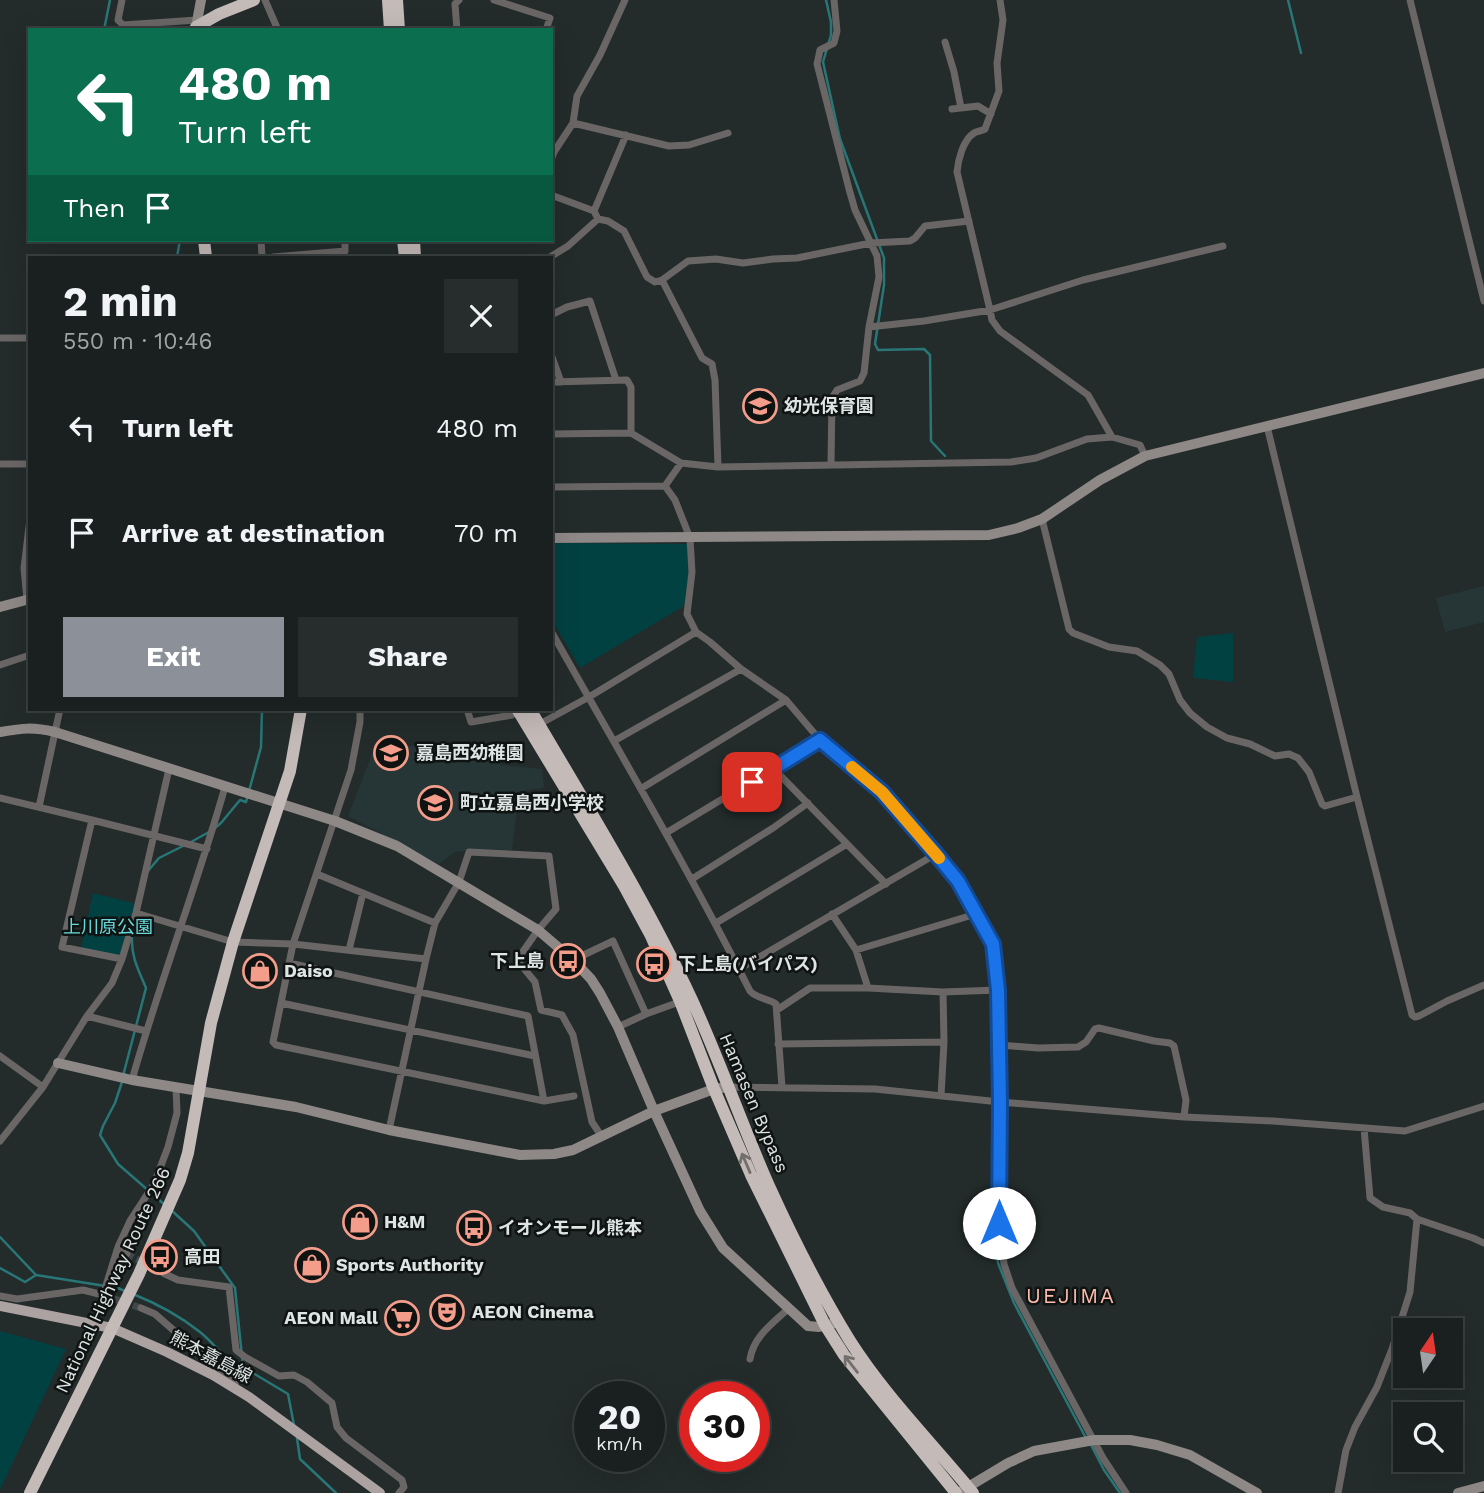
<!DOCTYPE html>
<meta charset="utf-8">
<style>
body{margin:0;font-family:"Work Sans","Noto Sans JP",sans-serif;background:#272d2d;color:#f1f3f6;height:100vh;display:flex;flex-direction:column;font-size:26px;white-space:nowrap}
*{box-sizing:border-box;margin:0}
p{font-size:23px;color:#9fa3a5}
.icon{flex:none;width:38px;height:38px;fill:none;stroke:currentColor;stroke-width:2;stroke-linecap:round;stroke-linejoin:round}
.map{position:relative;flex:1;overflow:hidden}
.side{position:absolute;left:28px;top:256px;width:525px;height:455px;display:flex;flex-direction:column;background:#1a2020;border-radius:0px;box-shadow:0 7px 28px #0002,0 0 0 2px #383e3e}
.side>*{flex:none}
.hud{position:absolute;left:28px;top:28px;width:525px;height:214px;border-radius:0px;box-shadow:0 7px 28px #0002,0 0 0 2px #383e3e;background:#0b6e4f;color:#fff;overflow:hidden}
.needle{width:46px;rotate:13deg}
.fabs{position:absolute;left:1393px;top:1318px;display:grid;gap:14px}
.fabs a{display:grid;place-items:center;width:70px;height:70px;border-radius:0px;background:#1a2020;box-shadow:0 7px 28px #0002,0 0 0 2px #383e3e;font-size:35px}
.speed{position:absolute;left:574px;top:1381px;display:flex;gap:14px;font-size:35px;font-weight:700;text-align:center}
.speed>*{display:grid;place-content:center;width:91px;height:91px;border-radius:50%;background:#1a2020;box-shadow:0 7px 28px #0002,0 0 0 2px #383e3e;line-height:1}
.speed small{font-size:18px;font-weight:400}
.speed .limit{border:10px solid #d22;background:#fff;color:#111}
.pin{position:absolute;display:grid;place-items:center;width:60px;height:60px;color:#fff;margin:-30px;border-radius:14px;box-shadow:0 4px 10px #0006}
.me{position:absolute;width:77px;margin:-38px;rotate:0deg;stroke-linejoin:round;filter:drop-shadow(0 0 5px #0008)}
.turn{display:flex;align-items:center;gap:24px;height:147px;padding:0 35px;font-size:32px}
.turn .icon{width:91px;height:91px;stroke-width:2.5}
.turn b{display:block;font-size:49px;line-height:60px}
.then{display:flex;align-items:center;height:66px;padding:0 35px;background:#0003;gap:14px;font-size:26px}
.round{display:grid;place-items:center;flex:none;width:74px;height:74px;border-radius:0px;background:#272d2d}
.head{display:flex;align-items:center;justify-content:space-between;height:119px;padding:0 35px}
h1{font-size:42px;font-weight:700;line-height:52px}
.cta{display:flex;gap:14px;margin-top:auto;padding:14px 35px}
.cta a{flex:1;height:80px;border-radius:0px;background:#8c9099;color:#fff;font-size:28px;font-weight:700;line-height:80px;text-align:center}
.cta a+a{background:#272d2d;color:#f1f3f6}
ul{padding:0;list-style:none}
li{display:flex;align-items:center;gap:21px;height:105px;padding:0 35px}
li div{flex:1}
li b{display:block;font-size:26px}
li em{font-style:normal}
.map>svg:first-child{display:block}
</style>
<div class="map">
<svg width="1484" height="1493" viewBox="0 0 1484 1493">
<rect width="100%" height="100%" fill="#232b2b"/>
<!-- built -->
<path fill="#263636" d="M 1484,586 L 1484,622 L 1445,632 L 1436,598 Z
M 376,744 L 499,751 L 500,765 L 542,769 L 544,788 L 519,791 L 512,850 L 482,849 L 455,852 L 439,864 L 348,816 Z"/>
<!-- green -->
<path fill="#024142" d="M 551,543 L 687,544 L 689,572 L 684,606 L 580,668 L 551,619 Z
M 1233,633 L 1233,682 L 1193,678 L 1197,637 Z
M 93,893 L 137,904 L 121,959 L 81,948 Z
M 0,1331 L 66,1349 L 0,1490 Z"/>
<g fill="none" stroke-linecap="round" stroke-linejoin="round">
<!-- stream -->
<path stroke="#297677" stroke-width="2.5" d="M 826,0 L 831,22 L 831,35 L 823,62 L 840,139 L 884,258 L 884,285 L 875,344 L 878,350 L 924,349 L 930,355 L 931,441 L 945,456
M 1288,0 L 1301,53
M 104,30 L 110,0
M 177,257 L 180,240
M 215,828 L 221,823 L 240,800 L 246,802 L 261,747 L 262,709
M 191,842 L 209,832
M 148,871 L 159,858 L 185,845
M 123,1076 L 146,988 C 139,971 131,957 132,938
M 122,1082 L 115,1103 L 103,1126 L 100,1135 L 118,1164 L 165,1205
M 996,1107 L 995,1227 L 998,1263 L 1014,1303 L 1087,1440
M 170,1209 L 194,1231 L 235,1288 L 243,1367 L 288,1394 L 294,1425
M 0,1237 L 36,1275 L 118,1288 L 127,1292
M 0,1268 L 25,1282 L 36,1275
M 133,1294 C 158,1304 180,1316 200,1332 C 217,1346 222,1358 243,1367
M 297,1438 L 300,1459 L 336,1493
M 1091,1445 L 1104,1470 L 1120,1493"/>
<!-- street-tunnel -->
<path stroke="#3f4747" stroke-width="7" stroke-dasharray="7 3.5" stroke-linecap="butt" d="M 127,1254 L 163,1273
M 103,1295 L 141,1308"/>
<!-- street -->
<path stroke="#6a6665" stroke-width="7" d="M 122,0 L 118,20 L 123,25 L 197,20
M 265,0 L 278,30
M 494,0 L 550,18 L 546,30
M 1000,0 L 1003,20 L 997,63 L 999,91 L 985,129 C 982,131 977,131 974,133 C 963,140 958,160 957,172 L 990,310 L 992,320 L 1000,331 L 1088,395 L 1112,437
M 1410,0 L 1484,301
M 457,30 L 455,4 L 459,0
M 945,42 L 954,72 L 961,108
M 952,109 L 978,106 L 991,114
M 573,123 L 669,146 L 689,145 L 728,133
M 551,160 L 554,152 L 573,123 L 577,96 L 600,55 L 625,0
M 551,195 L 594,211 L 598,219 L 608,221 L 624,231 L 647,277 L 655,282 L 662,280 L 688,261 L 716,259 L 743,263 L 773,259 L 797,258 L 871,243 L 910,241 L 915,238 L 925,226 L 969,221
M 594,211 L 626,135
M 261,240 L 262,257
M 273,257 L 345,251 L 345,240
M 550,257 L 568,246 L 598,219
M 662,280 L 702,358 L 712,364 L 715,380 L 718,467
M 551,315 L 567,307 L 590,301 L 616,380
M 869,327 L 924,321 L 990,310 L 1083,280 L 1223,246
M 0,338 L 30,338
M 551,354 L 561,382
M 551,382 L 627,380 L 631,387 L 631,433
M 1267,426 L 1357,797 L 1412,1015 L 1415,1017 L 1419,1016 L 1447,1001 L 1484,985
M 551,434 L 631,433 L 681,463 L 718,467 L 1011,462 L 1036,458 L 1087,439 L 1112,437 L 1140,445 L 1145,456
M 0,464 L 30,464
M 831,464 L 832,398 L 837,390 L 860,381 L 864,373 L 869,327 L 879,277 L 877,256 L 855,210 L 849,189 L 817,64 L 820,50 L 834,43 L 837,31 L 834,0
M 665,486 L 675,500 L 690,538 L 692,572 L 687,614 L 696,632 L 710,642 L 741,669 L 786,700 L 820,740 L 882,792 L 958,881 L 994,944 L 998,990 L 1000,1102 L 999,1223 L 1004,1264 L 1012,1288 L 1103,1458 L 1126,1493
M 665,486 L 681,463
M 551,487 L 665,486
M 1042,519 L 1069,629 L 1073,633 L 1109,647 L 1137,651 L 1160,665 L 1169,674 L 1180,700 L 1190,713 L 1207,727 L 1227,738 L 1250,744 L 1275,756 L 1289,754 L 1298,758 L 1309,772 L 1322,804 L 1325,806 L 1357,797
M 27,600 L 24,568 L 30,519
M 551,631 C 618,750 688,868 750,991 C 757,999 768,998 776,1004 L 782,1087
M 0,665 L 30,655
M 360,709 L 360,722 L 351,770 L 293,944 L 273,1042 L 276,1045 L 544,1101 L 574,1096
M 467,709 L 471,722 L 512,715
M 536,726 L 589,697 L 696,632
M 614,741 L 741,669
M 774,769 L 886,884
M 642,788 L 786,700
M 0,798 L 92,820
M 39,807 L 60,709
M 666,833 L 820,740
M 317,874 L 435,923
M 692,879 L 773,828 L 808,803
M 136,913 L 233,942 L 293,944 L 426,959
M 832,914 L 856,950 L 868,988
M 716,923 L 847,844
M 349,950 L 363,893
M 856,950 L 976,914
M 122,959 L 62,947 L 92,820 L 207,849
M 573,960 L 613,941 L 646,1014
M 289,963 L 528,1016 L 544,1101
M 739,969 L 936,854
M 281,1003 L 535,1056
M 777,1010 L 810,988 L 868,988 L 943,992 L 998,990
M 87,1016 L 146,1031
M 618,1027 L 646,1014 L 682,1001
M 778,1044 L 944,1042
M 999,1045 L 1038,1048 L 1078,1047 L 1086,1042 L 1095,1029 L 1099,1028 L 1154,1041 L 1170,1043 L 1174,1046 L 1186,1100 L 1184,1117
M 0,1056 L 43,1087
M 132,1080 C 160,981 197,885 225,787
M 729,1087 L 875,1089 L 1000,1102 L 1184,1117 L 1273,1121 L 1405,1131 L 1484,1106
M 941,1096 L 944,1042 L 943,992
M 1364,1128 L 1370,1198 L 1383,1207 L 1410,1213 L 1417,1219 L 1473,1238 L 1484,1243
M 389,1130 L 426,959 L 435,923 L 459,882 L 469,852 L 549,856 L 556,909 L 538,930 L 517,960 L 535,982 L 541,1010 L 562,1015 L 573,1035 L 592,1122 L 602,1137
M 0,1141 L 43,1087 L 87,1016 L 112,983 L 122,959 L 136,913 L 169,769
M 127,1254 L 121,1252 L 118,1247 L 130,1221 L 154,1184 L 168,1147 L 177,1113 L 176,1088
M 163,1273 L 178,1280 L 229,1287 L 236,1350 L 245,1357 L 279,1376 L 294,1375 L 307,1382 L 332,1403 L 337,1427 L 346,1438 L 402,1480 L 404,1487 L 399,1493
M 0,1296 L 17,1299 L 83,1290 L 103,1295 L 118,1247
M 141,1308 L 155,1314 L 235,1384
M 750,1359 C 754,1336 772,1324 788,1309
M 1338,1493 L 1346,1450 L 1355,1427 L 1377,1387 L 1392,1349 L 1410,1292 L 1417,1219"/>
<!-- secondary -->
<path stroke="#8e8887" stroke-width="10" d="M 196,27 L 201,0
M 551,538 L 989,535 L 1018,528 L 1042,519 L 1100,480 L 1145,456 L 1484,373
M 0,607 L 30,599
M 0,732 C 23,728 33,727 55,732 L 335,821 L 397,846 L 538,930 L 573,960 L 591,979 L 600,993 L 618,1027 L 654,1111 L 700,1211 L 723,1248 L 808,1326 L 819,1327 L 839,1322
M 58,1063 L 132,1080 L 296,1107 L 389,1130 L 520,1155 L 554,1154 L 573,1150 L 654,1111 L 714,1089 L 728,1087
M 958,1493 L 1008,1463 L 1034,1451 L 1094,1440 L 1130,1440 L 1157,1445 L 1190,1455 L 1257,1493
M 1458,1493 L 1484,1486"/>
<!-- primary -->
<path stroke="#aba2a1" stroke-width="10" d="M 0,1306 L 112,1328 L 167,1352 L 213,1375 L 249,1397 L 380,1493"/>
<!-- highway -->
<path stroke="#c4bab8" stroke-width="12" d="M 388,0 L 390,30
M 397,0 L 399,30
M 195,30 L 196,27 L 219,14 L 254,0
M 204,240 L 206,257
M 403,240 L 405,257
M 414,240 L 415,257
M 517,709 L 624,886 L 651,936 L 680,1001 L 714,1089 L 751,1175 L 825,1325 L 844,1355 L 956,1493
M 530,709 C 586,805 645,899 692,1000 C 720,1061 742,1125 769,1186 C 793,1239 820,1292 850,1341 C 885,1396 932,1443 973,1493
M 30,1493 L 139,1274 L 180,1180 L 188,1153 L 211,1023 L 233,942 L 290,771 L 301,709"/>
</g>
<!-- one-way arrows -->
<defs><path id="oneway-shaft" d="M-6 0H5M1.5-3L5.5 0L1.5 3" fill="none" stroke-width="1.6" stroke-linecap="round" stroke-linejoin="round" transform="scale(1.75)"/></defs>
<g stroke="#736f6d">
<use href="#oneway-shaft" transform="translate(746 1163) rotate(-113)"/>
<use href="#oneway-shaft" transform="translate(851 1364) rotate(-128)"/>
</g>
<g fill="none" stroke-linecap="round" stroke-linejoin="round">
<!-- route casing -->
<g stroke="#114b97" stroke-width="18">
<path id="route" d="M 752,782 L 820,740 L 882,792 L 936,854 L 958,881 L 993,944 L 998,990 L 1000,1102 L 999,1223"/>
</g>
<!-- route -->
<use href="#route" stroke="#1a73e8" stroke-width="12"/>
<!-- slow -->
<path stroke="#f59e0b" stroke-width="12" d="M 852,767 L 882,792 L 939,858"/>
</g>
<!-- icons -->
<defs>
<g id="school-ring" transform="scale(1.75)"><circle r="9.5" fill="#0f1312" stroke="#f49d8b" stroke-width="1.5"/><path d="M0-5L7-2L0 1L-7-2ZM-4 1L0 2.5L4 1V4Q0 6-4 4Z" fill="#f49d8b"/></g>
<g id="bus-ring" transform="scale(1.75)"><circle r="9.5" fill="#0f1312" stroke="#f49d8b" stroke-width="1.5"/><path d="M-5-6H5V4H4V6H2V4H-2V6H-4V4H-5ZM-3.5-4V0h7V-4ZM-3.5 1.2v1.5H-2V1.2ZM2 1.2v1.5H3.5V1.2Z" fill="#f49d8b"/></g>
<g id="shop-ring" transform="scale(1.75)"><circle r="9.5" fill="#0f1312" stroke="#f49d8b" stroke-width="1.5"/><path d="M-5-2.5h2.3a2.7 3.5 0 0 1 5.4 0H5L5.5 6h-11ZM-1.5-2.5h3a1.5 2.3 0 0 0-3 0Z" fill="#f49d8b"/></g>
<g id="theatre-ring" transform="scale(1.75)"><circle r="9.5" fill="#0f1312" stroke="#f49d8b" stroke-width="1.5"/><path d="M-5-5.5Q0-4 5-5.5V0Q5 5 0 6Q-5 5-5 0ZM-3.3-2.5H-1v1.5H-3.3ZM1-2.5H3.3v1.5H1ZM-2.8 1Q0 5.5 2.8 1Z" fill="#f49d8b"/></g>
<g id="supermarket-ring" transform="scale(1.75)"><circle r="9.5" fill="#0f1312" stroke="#f49d8b" stroke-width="1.5"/><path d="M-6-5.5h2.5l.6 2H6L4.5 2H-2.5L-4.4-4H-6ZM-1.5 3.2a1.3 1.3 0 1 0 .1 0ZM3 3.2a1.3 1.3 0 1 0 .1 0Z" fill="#f49d8b"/></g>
</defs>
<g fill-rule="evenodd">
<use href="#school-ring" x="760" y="406"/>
<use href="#school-ring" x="391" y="753"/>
<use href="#school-ring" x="435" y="803"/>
<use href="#bus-ring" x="568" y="961"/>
<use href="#bus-ring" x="654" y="964"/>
<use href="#shop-ring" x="260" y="971"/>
<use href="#shop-ring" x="360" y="1222"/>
<use href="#bus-ring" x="474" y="1228"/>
<use href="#bus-ring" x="160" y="1257"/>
<use href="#shop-ring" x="312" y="1265"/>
<use href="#theatre-ring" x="447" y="1312"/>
<use href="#supermarket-ring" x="402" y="1318"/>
</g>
<g text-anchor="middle" stroke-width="5" stroke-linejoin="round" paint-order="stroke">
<!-- poi labels -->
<g font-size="18" font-weight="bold" fill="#dee4e4" stroke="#0f1312" text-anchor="start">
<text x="784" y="412">幼光保育園</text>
<text x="416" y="759">嘉島西幼稚園</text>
<text x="460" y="809">町立嘉島西小学校</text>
<text x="544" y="967" text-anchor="end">下上島</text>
<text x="678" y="970">下上島(バイパス)</text>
<text x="284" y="977">Daiso</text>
<text x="384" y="1228">H&amp;M</text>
<text x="498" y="1234">イオンモール熊本</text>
<text x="184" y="1263">高田</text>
<text x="336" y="1271">Sports Authority</text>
<text x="472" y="1318">AEON Cinema</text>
<text x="378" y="1324" text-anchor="end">AEON Mall</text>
</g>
<!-- park labels -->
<g font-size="18" fill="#67d9da" stroke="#0f1312">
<text x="108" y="933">上川原公園</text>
</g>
<!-- street labels -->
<g font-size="18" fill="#dee4e4" stroke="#0f1312">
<text transform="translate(754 1103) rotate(67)" y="6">Hamasen Bypass</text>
<text transform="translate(113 1280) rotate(-65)" y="6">National Highway Route 266</text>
<text transform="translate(211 1357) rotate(28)" y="6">熊本嘉島線</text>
</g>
<!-- quarter labels -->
<g font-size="21" letter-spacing="2" fill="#ffbcae" stroke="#0f1312">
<text x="1071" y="1303">UEJIMA</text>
</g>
</g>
</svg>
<div class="fabs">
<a><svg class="needle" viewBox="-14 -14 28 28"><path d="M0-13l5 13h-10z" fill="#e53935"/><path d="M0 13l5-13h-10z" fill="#9fa3a5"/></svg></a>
<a><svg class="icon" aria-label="search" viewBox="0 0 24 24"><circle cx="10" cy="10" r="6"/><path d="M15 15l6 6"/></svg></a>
</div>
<div class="speed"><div>20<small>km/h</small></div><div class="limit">30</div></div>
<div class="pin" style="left:752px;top:782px;background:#d93025"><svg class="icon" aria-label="arrive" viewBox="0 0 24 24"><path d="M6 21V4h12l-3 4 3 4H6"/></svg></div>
<svg class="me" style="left:999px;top:1223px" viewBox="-20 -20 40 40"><circle r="19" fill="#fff"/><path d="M0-13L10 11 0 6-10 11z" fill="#1a73e8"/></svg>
<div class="hud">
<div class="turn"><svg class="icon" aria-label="left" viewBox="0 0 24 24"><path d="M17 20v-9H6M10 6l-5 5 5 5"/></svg><div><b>480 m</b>Turn left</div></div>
<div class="then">Then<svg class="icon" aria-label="arrive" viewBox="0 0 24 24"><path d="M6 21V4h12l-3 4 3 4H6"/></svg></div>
</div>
<section class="side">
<div class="head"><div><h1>2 min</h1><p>550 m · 10:46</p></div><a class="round"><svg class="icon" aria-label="close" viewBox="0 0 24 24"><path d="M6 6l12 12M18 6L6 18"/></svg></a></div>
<ul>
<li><svg class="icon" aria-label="left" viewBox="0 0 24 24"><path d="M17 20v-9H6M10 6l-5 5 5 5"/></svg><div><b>Turn left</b></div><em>480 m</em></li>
<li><svg class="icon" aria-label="arrive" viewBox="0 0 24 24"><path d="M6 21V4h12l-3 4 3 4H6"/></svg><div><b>Arrive at destination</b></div><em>70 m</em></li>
</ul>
<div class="cta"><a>Exit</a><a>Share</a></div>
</section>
</div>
